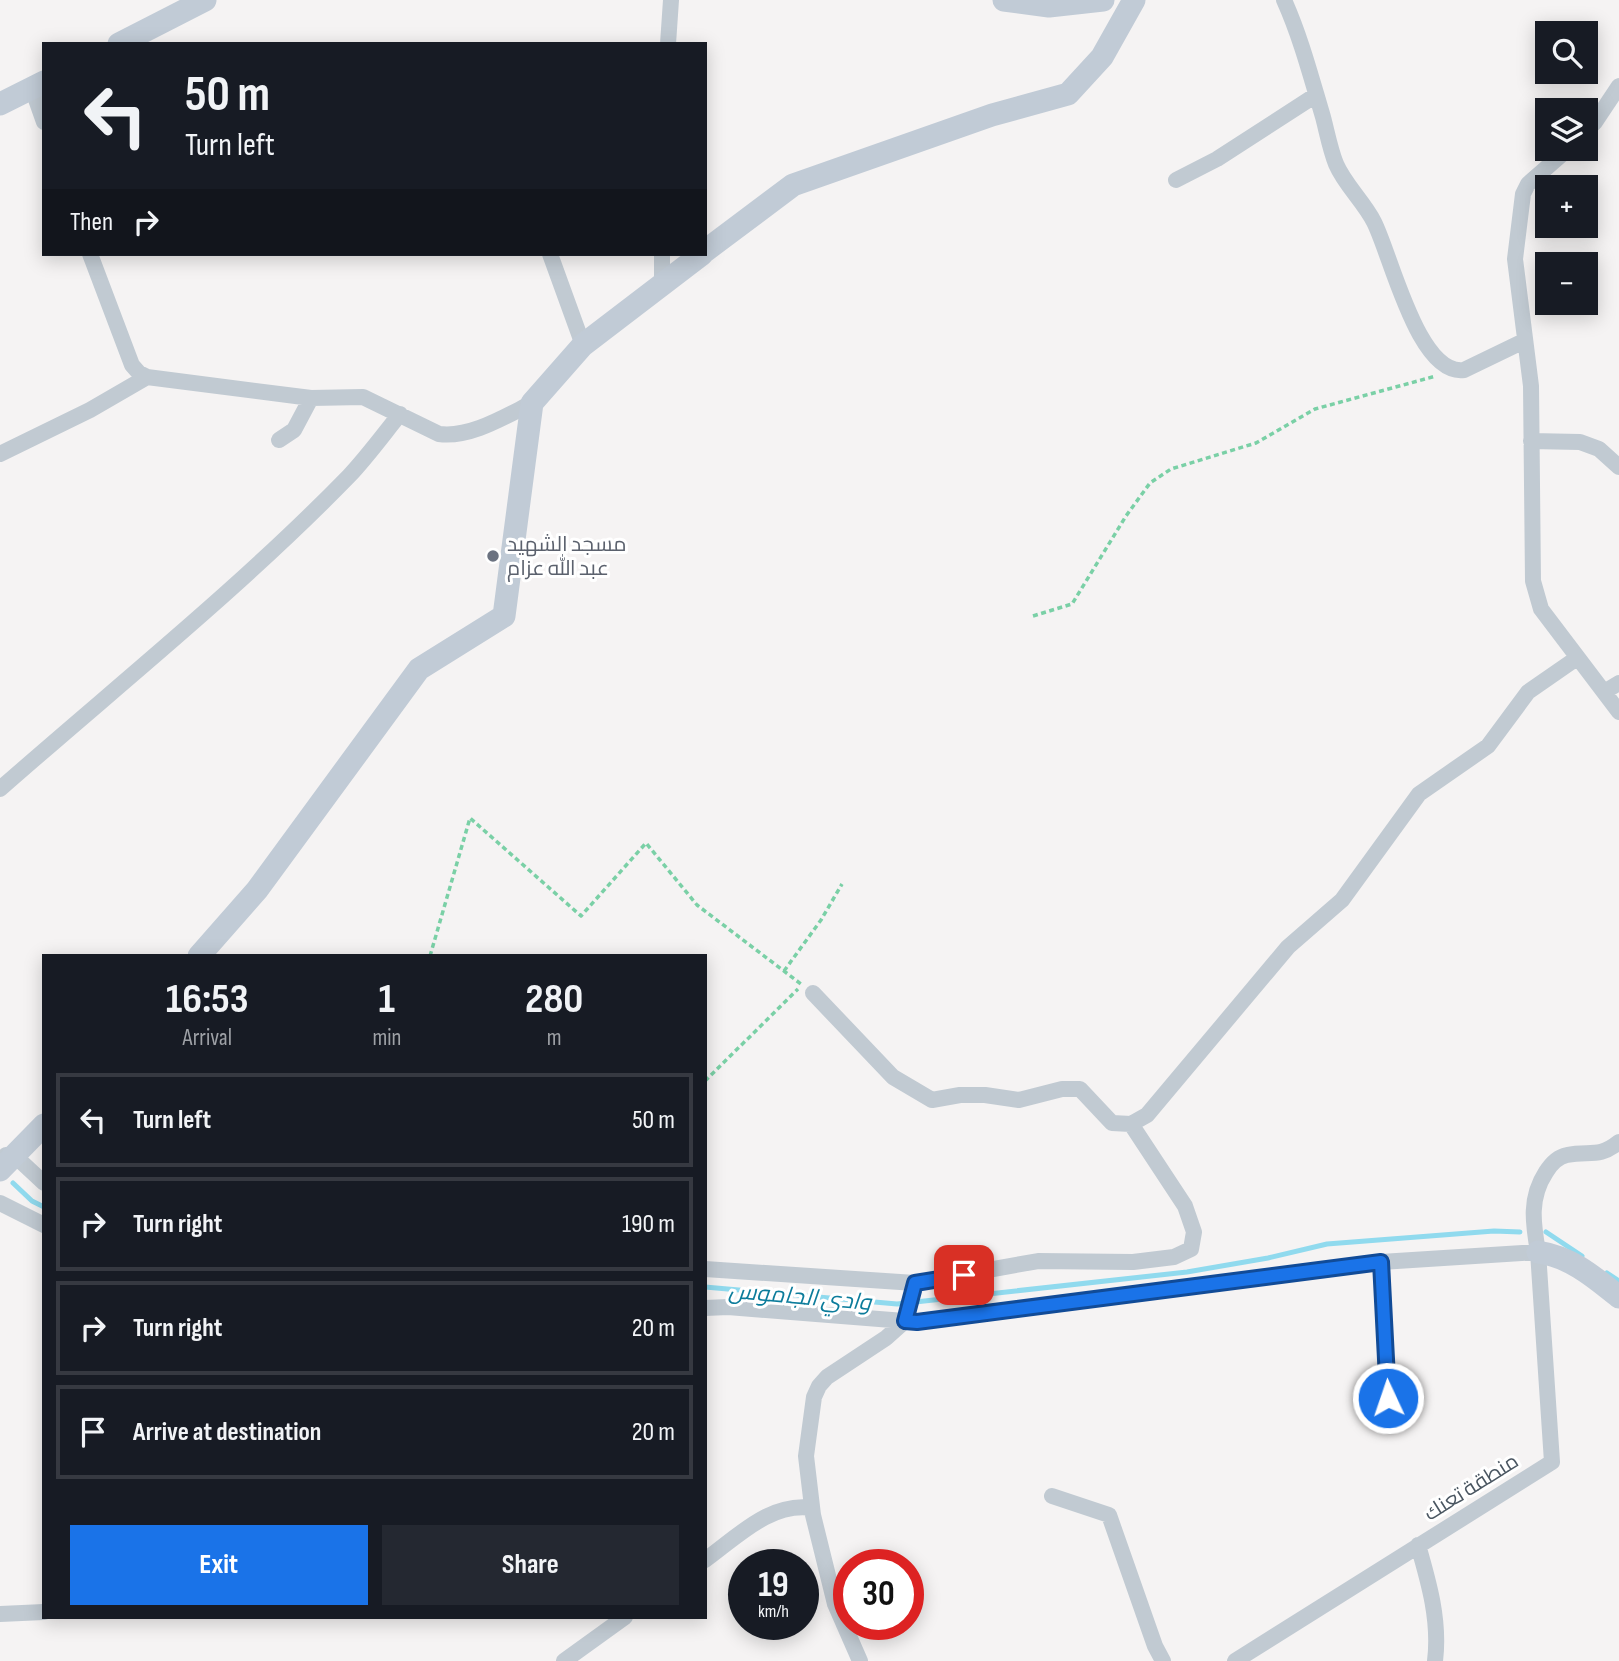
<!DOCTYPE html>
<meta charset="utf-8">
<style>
body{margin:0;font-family:"Sofia Sans Condensed",Cairo,sans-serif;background:#242831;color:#f1f3f6;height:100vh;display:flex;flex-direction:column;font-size:26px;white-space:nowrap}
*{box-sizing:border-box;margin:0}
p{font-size:23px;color:#9ea1a6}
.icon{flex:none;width:38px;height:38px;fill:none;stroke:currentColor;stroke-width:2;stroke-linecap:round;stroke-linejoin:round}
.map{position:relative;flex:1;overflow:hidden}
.drawer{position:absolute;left:42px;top:954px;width:665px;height:665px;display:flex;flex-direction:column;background:#171b24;border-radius:0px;box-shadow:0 4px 18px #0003}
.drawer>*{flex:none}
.hud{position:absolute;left:42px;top:42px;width:665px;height:214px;border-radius:0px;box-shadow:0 4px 18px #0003;background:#171b24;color:#f1f3f6;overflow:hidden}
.tools{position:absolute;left:1535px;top:21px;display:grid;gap:14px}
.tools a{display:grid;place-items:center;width:63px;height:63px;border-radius:0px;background:#171b24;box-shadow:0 4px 18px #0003;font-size:35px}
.speed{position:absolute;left:728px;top:1549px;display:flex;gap:14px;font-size:35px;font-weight:700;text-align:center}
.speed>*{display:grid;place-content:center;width:91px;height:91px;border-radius:50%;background:#171b24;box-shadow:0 4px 18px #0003;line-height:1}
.speed small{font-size:18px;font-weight:400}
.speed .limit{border:10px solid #d22;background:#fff;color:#111}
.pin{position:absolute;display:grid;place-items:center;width:60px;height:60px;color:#fff;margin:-30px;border-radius:14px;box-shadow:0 4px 10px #0006}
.me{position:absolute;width:77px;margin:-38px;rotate:357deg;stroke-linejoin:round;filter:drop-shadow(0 0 5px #0008)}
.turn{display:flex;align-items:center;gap:24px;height:147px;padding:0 28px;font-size:32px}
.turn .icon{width:91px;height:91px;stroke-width:2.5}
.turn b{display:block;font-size:49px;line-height:60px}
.then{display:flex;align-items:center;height:66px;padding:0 28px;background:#0003;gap:14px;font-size:26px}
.eta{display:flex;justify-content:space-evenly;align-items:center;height:119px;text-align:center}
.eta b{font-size:42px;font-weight:700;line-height:49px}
.action{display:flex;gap:14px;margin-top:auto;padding:14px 28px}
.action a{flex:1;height:80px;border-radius:0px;background:#1a73e8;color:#fff;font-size:28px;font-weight:700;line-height:80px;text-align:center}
.action a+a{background:#242831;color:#f1f3f6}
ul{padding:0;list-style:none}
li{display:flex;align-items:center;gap:21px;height:94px;margin:0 14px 10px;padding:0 14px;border:4px solid #363941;border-radius:0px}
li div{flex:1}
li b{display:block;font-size:26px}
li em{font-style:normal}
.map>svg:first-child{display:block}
</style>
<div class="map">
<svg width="1619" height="1661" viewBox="0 0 1619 1661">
<rect width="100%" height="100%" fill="#f5f3f3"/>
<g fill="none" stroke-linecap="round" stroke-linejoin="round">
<!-- stream -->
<path stroke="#90daee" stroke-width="5" d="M 13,1183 L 32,1201 L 44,1207
M 1546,1232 L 1582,1256
M 1607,1273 L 1619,1281
M 705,1287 L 897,1304 L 1187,1272 L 1268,1258 L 1327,1244 L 1494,1231 L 1520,1232"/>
<!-- path -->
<path stroke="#7ad0a6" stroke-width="3.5" stroke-dasharray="5 3.5" stroke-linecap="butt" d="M 1033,616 L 1072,604 L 1126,516 L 1150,483 L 1171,469 L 1256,443 L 1315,409 L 1436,376
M 430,956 L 470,818 L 581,916 L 646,843 L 697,905 L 801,984
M 784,971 L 821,920 L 842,884
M 705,1081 L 798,989"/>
<!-- street -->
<path stroke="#c1cad2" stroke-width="16" d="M 1284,0 C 1301,38 1311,77 1323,117 C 1327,132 1330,149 1336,164 C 1345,185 1364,202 1374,222 C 1391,255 1418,376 1464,370 L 1524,341
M 668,44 L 671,0
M 32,88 L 44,122
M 1586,131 L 1595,122 L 1619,86
M 1568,149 L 1528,184 L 1523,194 L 1515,259 L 1531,386 L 1533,581 L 1541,609 L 1619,712
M 1176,180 L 1217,159 L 1316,95
M 90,254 L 132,365 L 139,373 L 147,377 L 311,398 L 363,397 L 439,434 C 470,438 504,417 532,403
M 550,254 L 583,345
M 662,254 L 662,284
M 279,440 L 294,430 L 311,398
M 1531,441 L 1580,442 L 1599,449 L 1619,467
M 0,454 L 90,410 L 147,377
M 1604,692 L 1619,683
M 0,789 C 117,686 240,588 349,476 C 367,457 383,435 400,414
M 813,993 L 893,1077 L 932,1100 L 960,1095 L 985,1095 L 1019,1100 L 1062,1089 L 1080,1089 L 1112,1123 L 1131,1124 L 1147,1115 L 1288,947 L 1342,900 L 1419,794 L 1488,746 L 1528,692 L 1577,658
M 6,1155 L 15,1156 L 44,1183
M 0,1203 L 44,1225
M 1381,1262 L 1389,1426
M 705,1269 L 915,1283 L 1038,1261 L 1133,1262 L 1174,1257 L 1191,1249 L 1194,1232 L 1185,1206 L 1131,1124
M 705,1308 L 728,1307 L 917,1322 L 1381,1262 L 1538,1252
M 1052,1496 L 1109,1515 L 1155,1646 L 1163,1661
M 1418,1545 C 1429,1583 1440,1621 1435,1661
M 705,1560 C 737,1537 770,1502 812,1508
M 0,1614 L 44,1612
M 564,1661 L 625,1617
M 860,1661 L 835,1604 L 813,1515 L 806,1456 L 814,1397 L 819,1386 L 827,1377 L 886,1338 L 905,1321 L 915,1283
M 1235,1661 L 1552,1462 L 1538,1252 C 1533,1223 1529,1198 1546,1172 C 1551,1164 1557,1157 1567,1155 C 1589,1150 1598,1159 1619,1142"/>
<!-- secondary -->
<path stroke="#c1cbd6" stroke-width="23" d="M 1004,0 L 1049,6 L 1103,0
M 119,44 L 205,0
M 0,104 L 44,82
M 705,251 L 793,185 L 992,115 L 1068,94 L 1102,57 L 1134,0
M 199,956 L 257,890 L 419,669 L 504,616 L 532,403 L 583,345 L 702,254
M 0,1170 L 44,1125
M 1538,1252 C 1571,1257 1593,1276 1619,1297"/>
</g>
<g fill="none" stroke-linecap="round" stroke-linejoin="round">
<!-- route casing -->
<g stroke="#114b97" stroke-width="18">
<path id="route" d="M 964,1275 L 915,1283 L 905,1321 L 917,1322 L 1381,1262 L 1388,1398"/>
</g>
<!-- route -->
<use href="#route" stroke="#1a73e8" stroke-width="12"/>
</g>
<!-- markers -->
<circle fill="#6b7280" stroke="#fff" stroke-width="2.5" cx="493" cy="556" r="7"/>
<g text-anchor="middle" stroke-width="6" stroke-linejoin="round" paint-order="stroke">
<!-- worship labels -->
<g font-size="21" fill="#5b616d" stroke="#fff" text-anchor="start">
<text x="507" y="551">مسجد الشهيد<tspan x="507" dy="24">عبد الله عزام</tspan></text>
</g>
<!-- street labels -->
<g font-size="21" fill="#4a5661" stroke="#fff">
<text transform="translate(1471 1487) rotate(-32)" y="7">منطقة تعنك</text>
</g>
<!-- water labels -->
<g font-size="23" font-style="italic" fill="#0c7c9b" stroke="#fff">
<text transform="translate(800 1296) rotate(5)" y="8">وادي الجاموس</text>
</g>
</g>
</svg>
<div class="tools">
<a><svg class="icon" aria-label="search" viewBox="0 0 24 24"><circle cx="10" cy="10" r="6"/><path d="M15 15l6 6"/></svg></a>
<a><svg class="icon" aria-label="layers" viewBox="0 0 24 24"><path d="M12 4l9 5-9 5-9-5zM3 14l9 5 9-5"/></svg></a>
<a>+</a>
<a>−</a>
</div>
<div class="speed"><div>19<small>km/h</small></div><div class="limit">30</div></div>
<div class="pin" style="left:964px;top:1275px;background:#d93025"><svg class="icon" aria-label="arrive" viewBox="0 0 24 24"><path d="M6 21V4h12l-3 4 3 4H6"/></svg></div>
<svg class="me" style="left:1388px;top:1398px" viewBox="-20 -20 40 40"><circle r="17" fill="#1a73e8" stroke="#fff" stroke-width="3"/><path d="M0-11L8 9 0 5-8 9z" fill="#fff"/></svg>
<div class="hud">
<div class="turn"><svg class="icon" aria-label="left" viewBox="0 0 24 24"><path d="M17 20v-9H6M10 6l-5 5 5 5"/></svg><div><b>50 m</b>Turn left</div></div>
<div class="then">Then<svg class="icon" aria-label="right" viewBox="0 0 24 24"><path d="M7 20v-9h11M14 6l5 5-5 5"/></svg></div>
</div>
<section class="drawer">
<div class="eta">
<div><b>16:53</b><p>Arrival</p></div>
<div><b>1</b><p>min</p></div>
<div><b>280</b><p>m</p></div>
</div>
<ul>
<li><svg class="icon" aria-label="left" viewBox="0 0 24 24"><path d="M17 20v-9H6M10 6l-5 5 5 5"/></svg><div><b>Turn left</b></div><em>50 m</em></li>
<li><svg class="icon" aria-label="right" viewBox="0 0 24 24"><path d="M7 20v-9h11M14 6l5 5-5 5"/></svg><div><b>Turn right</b></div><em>190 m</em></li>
<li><svg class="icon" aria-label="right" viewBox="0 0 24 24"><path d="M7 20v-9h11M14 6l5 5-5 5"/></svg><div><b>Turn right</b></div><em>20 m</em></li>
<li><svg class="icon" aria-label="arrive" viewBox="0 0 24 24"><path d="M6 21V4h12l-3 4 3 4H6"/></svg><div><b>Arrive at destination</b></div><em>20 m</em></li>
</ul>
<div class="action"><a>Exit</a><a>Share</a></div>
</section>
</div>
